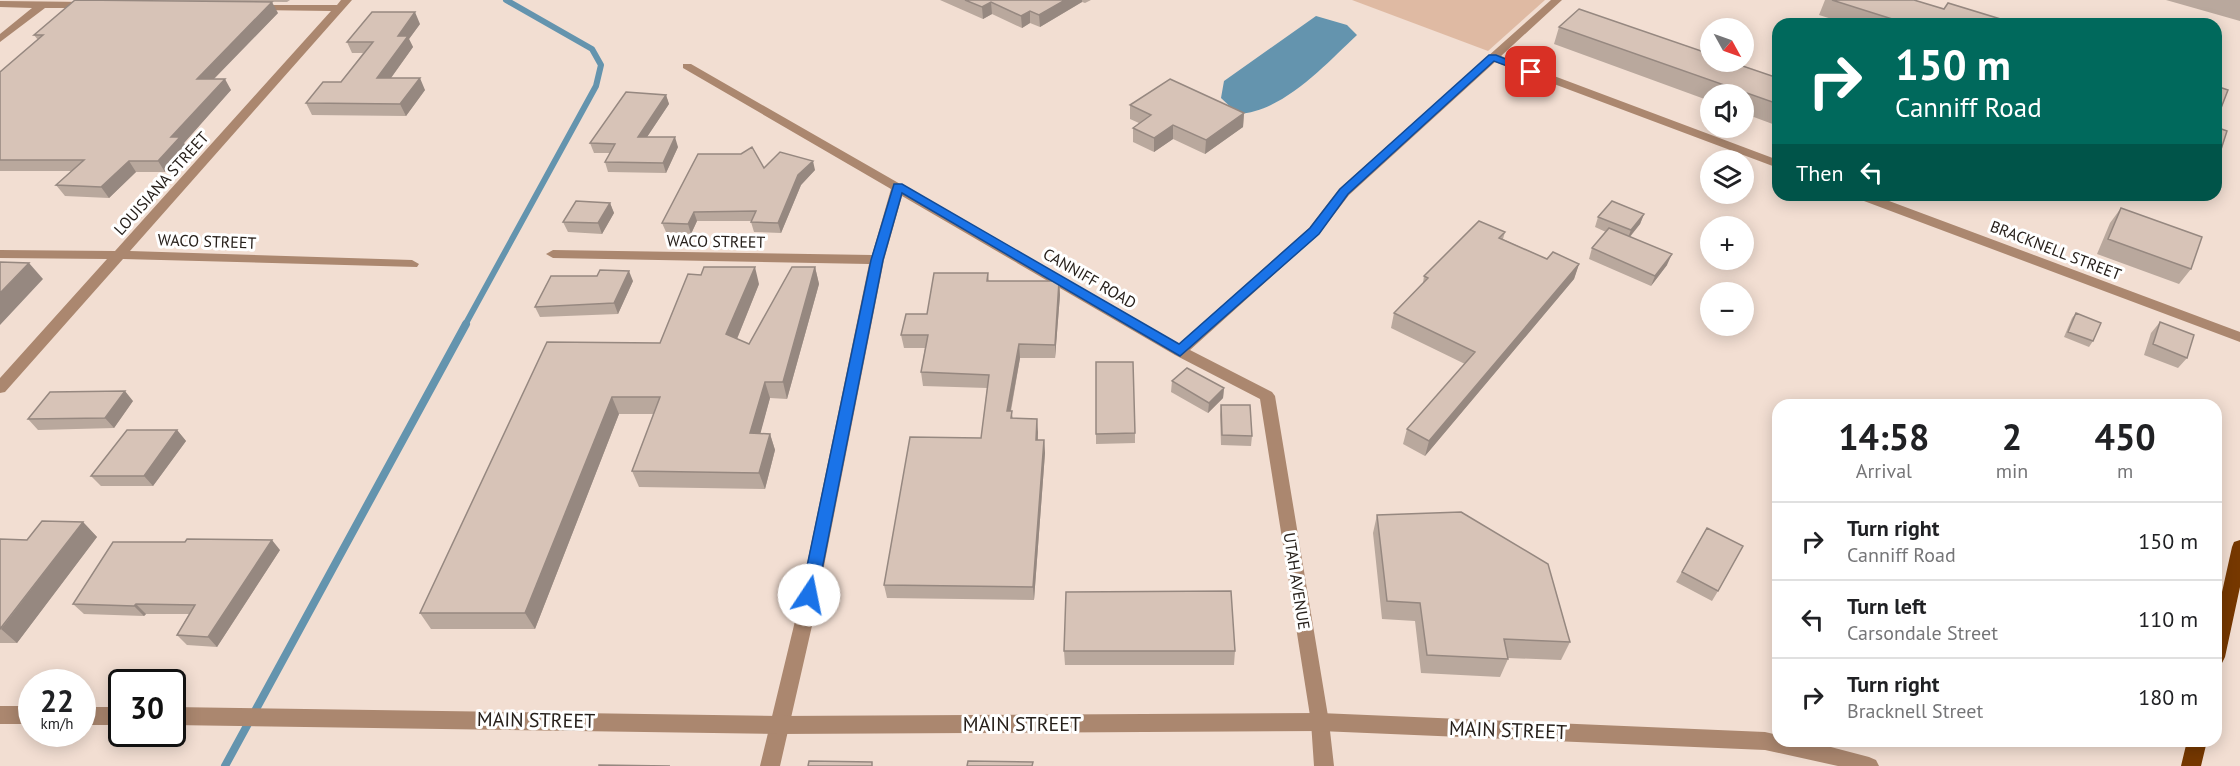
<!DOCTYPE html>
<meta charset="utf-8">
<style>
body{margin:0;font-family:"PT Sans",sans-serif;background:#f6f6f6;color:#202124;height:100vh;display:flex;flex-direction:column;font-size:22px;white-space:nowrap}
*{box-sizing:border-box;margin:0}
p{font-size:20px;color:#757577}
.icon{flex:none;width:33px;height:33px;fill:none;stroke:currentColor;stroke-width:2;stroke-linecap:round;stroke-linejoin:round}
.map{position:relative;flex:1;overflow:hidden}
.side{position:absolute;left:1772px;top:399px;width:450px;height:348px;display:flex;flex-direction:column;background:#fff;border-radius:18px;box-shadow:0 3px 15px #0003}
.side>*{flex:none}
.hud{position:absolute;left:1772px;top:18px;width:450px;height:183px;border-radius:18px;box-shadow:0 3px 15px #0003;background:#00695c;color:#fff;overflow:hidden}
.needle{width:39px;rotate:130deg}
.tools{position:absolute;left:1700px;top:18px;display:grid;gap:12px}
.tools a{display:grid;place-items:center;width:54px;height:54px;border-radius:50%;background:#fff;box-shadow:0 3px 15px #0003;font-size:30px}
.speed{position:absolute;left:18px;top:669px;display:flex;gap:12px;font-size:30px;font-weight:700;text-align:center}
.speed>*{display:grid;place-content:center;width:78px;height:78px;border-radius:50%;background:#fff;box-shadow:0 3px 15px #0003;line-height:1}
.speed small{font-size:15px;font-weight:400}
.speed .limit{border:3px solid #111;border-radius:9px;background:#fff;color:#111}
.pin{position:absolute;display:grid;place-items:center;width:51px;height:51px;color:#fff;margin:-26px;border-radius:12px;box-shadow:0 3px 9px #0006}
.me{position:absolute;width:66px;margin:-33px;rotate:11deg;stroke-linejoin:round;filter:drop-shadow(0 0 4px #0008)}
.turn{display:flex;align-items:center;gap:21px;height:126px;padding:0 24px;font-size:27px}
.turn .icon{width:78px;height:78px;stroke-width:2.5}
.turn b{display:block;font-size:42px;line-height:51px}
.then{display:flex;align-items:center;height:57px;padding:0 24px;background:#0003;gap:12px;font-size:22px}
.eta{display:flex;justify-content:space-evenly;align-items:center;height:102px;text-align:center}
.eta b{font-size:36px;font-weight:800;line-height:42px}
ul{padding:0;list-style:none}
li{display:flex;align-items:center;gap:18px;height:78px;padding:0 24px;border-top:2px solid #e0e0e0}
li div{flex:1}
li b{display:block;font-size:22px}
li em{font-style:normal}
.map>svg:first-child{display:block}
</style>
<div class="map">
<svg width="2240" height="766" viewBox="0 0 2240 766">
<rect width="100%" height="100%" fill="#f2ded2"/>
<!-- green -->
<path fill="#dfbaa3" d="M 1352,0 L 1545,0 L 1488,51 Z"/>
<!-- water -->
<path fill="#6494ae" d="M 1316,16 L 1347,25 L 1357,35 C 1326,64 1283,112 1238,114 L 1221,98 L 1224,81 Z"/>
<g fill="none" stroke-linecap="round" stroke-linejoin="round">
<!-- stream-far1 -->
<path stroke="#6494ae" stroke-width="6" d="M 465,325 L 596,86 L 601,65 L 592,49 L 506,0"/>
<!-- stream -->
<path stroke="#6494ae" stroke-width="8" d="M 225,766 L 466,324"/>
<!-- minor -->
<path fill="#ab876f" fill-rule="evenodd" d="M 341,0 L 352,0 L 130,251 L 412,260 L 419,264 L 417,267 L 123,259 L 5,392 L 0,393 L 0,378 L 107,259 L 0,258 L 0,250 L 115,251 L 331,11 L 256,10 L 252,9 L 252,5 L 337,5 Z
M 1551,0 L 1562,0 L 1501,56 L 1778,160 L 1778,168 L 1495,62 L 1349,195 L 1319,234 L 1190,350 L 1272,392 L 1275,396 L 1329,722 L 1334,766 L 1314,766 L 1311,722 L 1260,399 L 1175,355 L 902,196 L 884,260 L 814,617 L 780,766 L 760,766 L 796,617 L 869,264 L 553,258 L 546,254 L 553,250 L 872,255 L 891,189 L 683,68 L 683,64 L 691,64 L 1179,344 L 1309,228 L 1339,189 Z
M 0,1 L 88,2 L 93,5 L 88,8 L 45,8 L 0,42 L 0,34 L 32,8 L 0,7 Z
M 1855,195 L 1873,195 L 2240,332 L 2240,342 L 1856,198 Z"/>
<!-- tertiary -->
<path fill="#ab876f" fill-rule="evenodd" d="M 0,706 L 32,706 L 32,724 L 0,724 Z
M 82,707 L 122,707 L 122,725 L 82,725 Z
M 172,707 L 779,716 L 1320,713 L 1765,732 L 1778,735 L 1778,741 L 1808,741 L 1869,757 L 1876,760 L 1879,766 L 1838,766 L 1765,750 L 1320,731 L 779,734 L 172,725 Z"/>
<!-- primary -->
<path fill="#763800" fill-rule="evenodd" d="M 2240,540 L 2240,587 L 2225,657 L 2222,663 L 2216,665 L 2216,619 L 2232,547 L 2234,542 Z
M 2187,741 L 2207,741 L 2201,766 L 2181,766 Z"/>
</g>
<!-- wall -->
<path fill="#b9a89d" d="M 106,0 L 290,0 L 287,2 Z
M 940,0 L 1091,0 L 1085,3 L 1082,2 L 1040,27 L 1030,23 L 1022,28 L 992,14 L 983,19 Z
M 1825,0 L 1914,0 L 1944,9 L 2005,24 L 1848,24 L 1819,15 Z
M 2166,0 L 2240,0 L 2240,21 Z
M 278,13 L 214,79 L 231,90 L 184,143 L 187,148 L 165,172 L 136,172 L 109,198 L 65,196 L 56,185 L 71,171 L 0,171 L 0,72 L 38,40 L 34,35 Z
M 420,24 L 409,39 L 413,47 L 391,78 L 425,90 L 406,116 L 312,115 L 306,103 L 341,82 L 363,53 L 352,53 L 347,42 Z
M 1559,27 L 1778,78 L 1778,126 L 1743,113 L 1743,94 L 1710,94 L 1710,101 L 1554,44 Z
M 666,95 L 669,104 L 647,137 L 678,147 L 666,173 L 608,172 L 605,162 L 610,153 L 594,153 L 590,143 Z
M 1130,105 L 1244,113 L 1243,127 L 1205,154 L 1173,139 L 1154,152 L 1133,142 L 1133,128 L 1139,123 L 1130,119 Z
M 764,168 L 815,170 L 801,185 L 781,233 L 754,232 L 751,222 L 752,221 L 697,221 L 691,234 L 666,232 L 662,223 Z
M 610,203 L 614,213 L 602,234 L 568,232 L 563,222 Z
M 2121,208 L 2191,269 L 2179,284 L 2097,254 L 2110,223 Z
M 1644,214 L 1640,224 L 1630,237 L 1667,265 L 1651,286 L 1589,259 L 1592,248 L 1606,232 L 1595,227 L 1598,217 Z
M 1505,232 L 1503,239 L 1547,259 L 1579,264 L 1574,279 L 1425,456 L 1403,444 L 1407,429 L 1465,364 L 1391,328 L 1394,313 L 1423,283 L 1424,276 Z
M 815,267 L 819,284 L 787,399 L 770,398 L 760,433 L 770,434 L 775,450 L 765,489 L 639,487 L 632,471 L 654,414 L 619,414 L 535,629 L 431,629 L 420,613 L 660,343 L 759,284 L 737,339 L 749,344 Z
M 988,273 L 989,281 L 1059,281 L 1060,295 L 1055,358 L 1020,358 L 1011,411 L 1013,418 L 1038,432 L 1038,440 L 1044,440 L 1045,453 L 1034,600 L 887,598 L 884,585 L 981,438 L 987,388 L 923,386 L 921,372 L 925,348 L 904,348 L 901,335 L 927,314 Z
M 597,276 L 633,281 L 618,314 L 540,317 L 535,307 Z
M 2076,313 L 2093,341 L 2089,347 L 2064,337 L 2072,318 Z
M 2160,322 L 2187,358 L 2178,368 L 2144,355 L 2151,333 Z
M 1172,381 L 1224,388 L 1223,398 L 1208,413 L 1171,392 Z
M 133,401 L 114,428 L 38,430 L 28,419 Z
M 1221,405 L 1252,436 L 1251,446 L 1221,445 L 1220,415 Z
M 177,430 L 186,441 L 153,486 L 101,486 L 91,476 Z
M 1135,433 L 1135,443 L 1096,444 L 1096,434 Z
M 1377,515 L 1570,642 L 1561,660 L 1508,658 L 1508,659 L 1500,677 L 1421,673 L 1415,621 L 1382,619 L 1373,533 Z
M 83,522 L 97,537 L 17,643 L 0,643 L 0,539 L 27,540 Z
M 1707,528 L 1718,591 L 1712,601 L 1676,582 Z
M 280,550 L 217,647 L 187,645 L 177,635 L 189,614 L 146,614 L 144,616 L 84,614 L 73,604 Z
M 1064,651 L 1235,651 L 1234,665 L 1065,665 Z"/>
<!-- shaded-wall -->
<path fill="#968880" d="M 1065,0 L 1082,0 L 1082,2 L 1040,27 L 1039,15 Z
M 272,2 L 278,13 L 203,90 L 197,79 Z
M 991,2 L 992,14 L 983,19 L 982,7 Z
M 1030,11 L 1030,23 L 1022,28 L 1021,16 Z
M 415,12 L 420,24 L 409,39 L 413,47 L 383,89 L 377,78 L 398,36 Z
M 420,78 L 425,90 L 406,116 L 400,104 Z
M 225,79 L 231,90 L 184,143 L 187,148 L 165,172 L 158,161 L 171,137 Z
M 666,95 L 669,104 L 641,146 L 638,137 Z
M 1244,113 L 1243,127 L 1205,154 L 1206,140 Z
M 1173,125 L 1173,139 L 1154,152 L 1154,138 Z
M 675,137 L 678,147 L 666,173 L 663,163 Z
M 129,161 L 136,172 L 109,198 L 101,187 Z
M 813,161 L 815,170 L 801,185 L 781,233 L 778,223 L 798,175 Z
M 610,203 L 614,213 L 602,234 L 598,223 Z
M 694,212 L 697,221 L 691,234 L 688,224 Z
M 1644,214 L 1640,224 L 1627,240 L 1631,230 Z
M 1672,254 L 1667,265 L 1651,286 L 1655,276 Z
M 29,263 L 43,279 L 0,325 L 0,293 Z
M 1579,264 L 1574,279 L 1425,456 L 1429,441 Z
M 755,267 L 759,284 L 732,351 L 726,334 Z
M 815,267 L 819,284 L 787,399 L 783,382 Z
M 629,271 L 633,281 L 618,314 L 614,303 Z
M 1059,281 L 1060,295 L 1055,358 L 1055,345 Z
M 1019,344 L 1020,358 L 1008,424 L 1007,411 Z
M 765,382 L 770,398 L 756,450 L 750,433 Z
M 1224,388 L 1223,398 L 1208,413 L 1209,403 Z
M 125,391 L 133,401 L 114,428 L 105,418 Z
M 612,397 L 619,414 L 535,629 L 525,613 Z
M 1037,419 L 1038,432 L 1037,453 L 1036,440 Z
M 177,430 L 186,441 L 153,486 L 144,476 Z
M 770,434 L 775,450 L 765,489 L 759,473 Z
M 1044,440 L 1045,453 L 1034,600 L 1033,587 Z
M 83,522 L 97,537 L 17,643 L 1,629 Z
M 272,540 L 280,550 L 217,647 L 208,637 Z
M 136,604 L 146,614 L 144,616 L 134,606 Z"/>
<!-- building -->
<path fill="#d7c3b7" stroke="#968880" stroke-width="1.5" d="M 75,0 L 272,2 L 197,79 L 225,79 L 171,137 L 180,137 L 158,161 L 129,161 L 101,187 L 56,185 L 84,160 L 0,160 L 0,72 L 43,35 L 34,35 Z
M 965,0 L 1065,0 L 1039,15 L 1030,11 L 1021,16 L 991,2 L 982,7 Z
M 1832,0 L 1914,0 L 1944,9 L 1948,3 L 2007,21 L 2005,24 L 1908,24 Z
M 1579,9 L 1710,54 L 1710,62 L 1731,62 L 1778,78 L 1778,104 L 1559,27 Z
M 372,12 L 415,12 L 398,36 L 408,36 L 377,78 L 420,78 L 400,104 L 306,103 L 323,82 L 341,82 L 373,42 L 347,42 Z
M 1170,79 L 1244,113 L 1206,140 L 1173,125 L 1154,138 L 1133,128 L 1151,115 L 1130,105 Z
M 2216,86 L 2228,90 L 2216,121 Z
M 626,92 L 666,95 L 638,137 L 675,137 L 663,163 L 605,162 L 615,144 L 590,143 Z
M 2216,127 L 2227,131 L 2216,165 Z
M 752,147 L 764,168 L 780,152 L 813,161 L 798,175 L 778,223 L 751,222 L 756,211 L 694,212 L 688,224 L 662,223 L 698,154 L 741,154 Z
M 576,201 L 610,203 L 598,223 L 563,222 Z
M 1612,201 L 1644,214 L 1631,230 L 1598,217 Z
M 2121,208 L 2202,237 L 2191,269 L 2108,239 Z
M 1479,221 L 1505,232 L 1499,238 L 1547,259 L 1553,252 L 1579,264 L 1429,441 L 1407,429 L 1475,352 L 1394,313 L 1428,278 L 1424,276 Z
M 1609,228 L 1672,254 L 1655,276 L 1592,248 Z
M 0,262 L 29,263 L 0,293 Z
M 704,267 L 755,267 L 726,334 L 749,344 L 792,267 L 815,267 L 783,382 L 765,382 L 750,433 L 770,434 L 759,473 L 632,471 L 660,397 L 612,397 L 525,613 L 420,613 L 547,342 L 660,343 L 688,274 L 701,275 Z
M 600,270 L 629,271 L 614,303 L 535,307 L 551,276 L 597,276 Z
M 934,273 L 988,273 L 987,281 L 1059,281 L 1055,345 L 1019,344 L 1007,411 L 1012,411 L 1011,418 L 1037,419 L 1036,440 L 1044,440 L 1033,587 L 884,585 L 910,437 L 981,438 L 989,375 L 921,372 L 928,335 L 901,335 L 906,314 L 927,314 Z
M 2076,313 L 2101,323 L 2093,341 L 2068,332 Z
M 2160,322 L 2194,335 L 2187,358 L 2153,344 Z
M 1096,362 L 1133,362 L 1135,433 L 1096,434 Z
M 1187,368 L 1224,388 L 1209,403 L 1172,381 Z
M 125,391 L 105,418 L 28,419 L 50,392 Z
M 1221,405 L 1250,405 L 1252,436 L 1222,435 Z
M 127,430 L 177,430 L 144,476 L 91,476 Z
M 1461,512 L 1548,564 L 1570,642 L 1504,639 L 1508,659 L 1427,655 L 1420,603 L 1387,601 L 1377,515 Z
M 42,521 L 83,522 L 0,629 L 0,539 L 27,540 Z
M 1707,528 L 1743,546 L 1718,591 L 1682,572 Z
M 187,539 L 272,540 L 208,637 L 177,635 L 195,605 L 136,604 L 134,606 L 73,604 L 113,542 L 185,542 Z
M 1231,591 L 1235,651 L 1064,651 L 1066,592 Z
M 809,761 L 872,762 L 872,766 L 808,766 Z
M 968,761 L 1033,762 L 1032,766 L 967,766 Z
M 599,765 L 670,766 L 599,766 Z"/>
<!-- route -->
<path fill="#1a73e8" stroke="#114b97" stroke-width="1.5" d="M 1489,55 L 1496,55 L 1537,72 L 1531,75 L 1494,61 L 1348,194 L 1319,234 L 1180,356 L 902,193 L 883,260 L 817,595 L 815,599 L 804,599 L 801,595 L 871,260 L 894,184 L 902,184 L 1179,344 L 1310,228 L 1340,189 Z"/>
<g text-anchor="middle" stroke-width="6" stroke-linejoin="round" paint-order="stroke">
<!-- street labels -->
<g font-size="16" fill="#27201b" stroke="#fff">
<text transform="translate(161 183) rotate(-48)" y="6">LOUISIANA STREET</text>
<text transform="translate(207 241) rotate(2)" y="6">WACO STREET</text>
<text transform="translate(716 241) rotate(1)" y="6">WACO STREET</text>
<text transform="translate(2056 250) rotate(21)" y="6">BRACKNELL STREET</text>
<text transform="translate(1090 278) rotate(30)" y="6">CANNIFF ROAD</text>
<text transform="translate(1297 581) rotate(81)" y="6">UTAH AVENUE</text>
</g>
<!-- near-street labels -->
<g font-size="20" fill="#27201b" stroke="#fff">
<text transform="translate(536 720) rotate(1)" y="7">MAIN STREET</text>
<text x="1022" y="731">MAIN STREET</text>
<text transform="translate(1508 730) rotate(2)" y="7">MAIN STREET</text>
</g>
</g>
</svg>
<div class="tools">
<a><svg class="needle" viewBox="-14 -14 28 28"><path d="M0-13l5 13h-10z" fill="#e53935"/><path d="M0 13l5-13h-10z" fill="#757577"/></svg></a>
<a><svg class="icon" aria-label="sound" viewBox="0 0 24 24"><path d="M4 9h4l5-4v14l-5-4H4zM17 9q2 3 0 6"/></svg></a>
<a><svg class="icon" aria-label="layers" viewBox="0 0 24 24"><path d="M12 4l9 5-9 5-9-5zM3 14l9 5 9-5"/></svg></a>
<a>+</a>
<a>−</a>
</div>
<div class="speed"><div>22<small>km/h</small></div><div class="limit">30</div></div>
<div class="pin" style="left:1531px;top:72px;background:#d93025"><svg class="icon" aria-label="arrive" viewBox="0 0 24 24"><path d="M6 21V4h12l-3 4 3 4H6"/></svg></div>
<svg class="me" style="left:809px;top:595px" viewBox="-20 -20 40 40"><circle r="19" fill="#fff"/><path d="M0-13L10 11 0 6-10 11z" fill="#1a73e8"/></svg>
<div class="hud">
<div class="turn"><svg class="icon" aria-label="right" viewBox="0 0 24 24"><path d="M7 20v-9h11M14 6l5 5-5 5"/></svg><div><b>150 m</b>Canniff Road</div></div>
<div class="then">Then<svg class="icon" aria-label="left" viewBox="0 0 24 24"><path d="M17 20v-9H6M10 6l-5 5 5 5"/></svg></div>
</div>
<section class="side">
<div class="eta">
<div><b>14:58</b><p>Arrival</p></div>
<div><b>2</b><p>min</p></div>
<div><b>450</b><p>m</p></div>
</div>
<ul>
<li><svg class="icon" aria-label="right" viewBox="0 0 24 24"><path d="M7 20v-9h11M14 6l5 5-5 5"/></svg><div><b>Turn right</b><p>Canniff Road</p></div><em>150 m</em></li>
<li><svg class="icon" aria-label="left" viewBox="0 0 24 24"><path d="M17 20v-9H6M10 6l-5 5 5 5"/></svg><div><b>Turn left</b><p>Carsondale Street</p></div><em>110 m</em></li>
<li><svg class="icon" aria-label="right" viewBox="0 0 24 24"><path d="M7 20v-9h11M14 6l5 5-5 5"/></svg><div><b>Turn right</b><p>Bracknell Street</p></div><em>180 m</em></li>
</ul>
</section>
</div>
